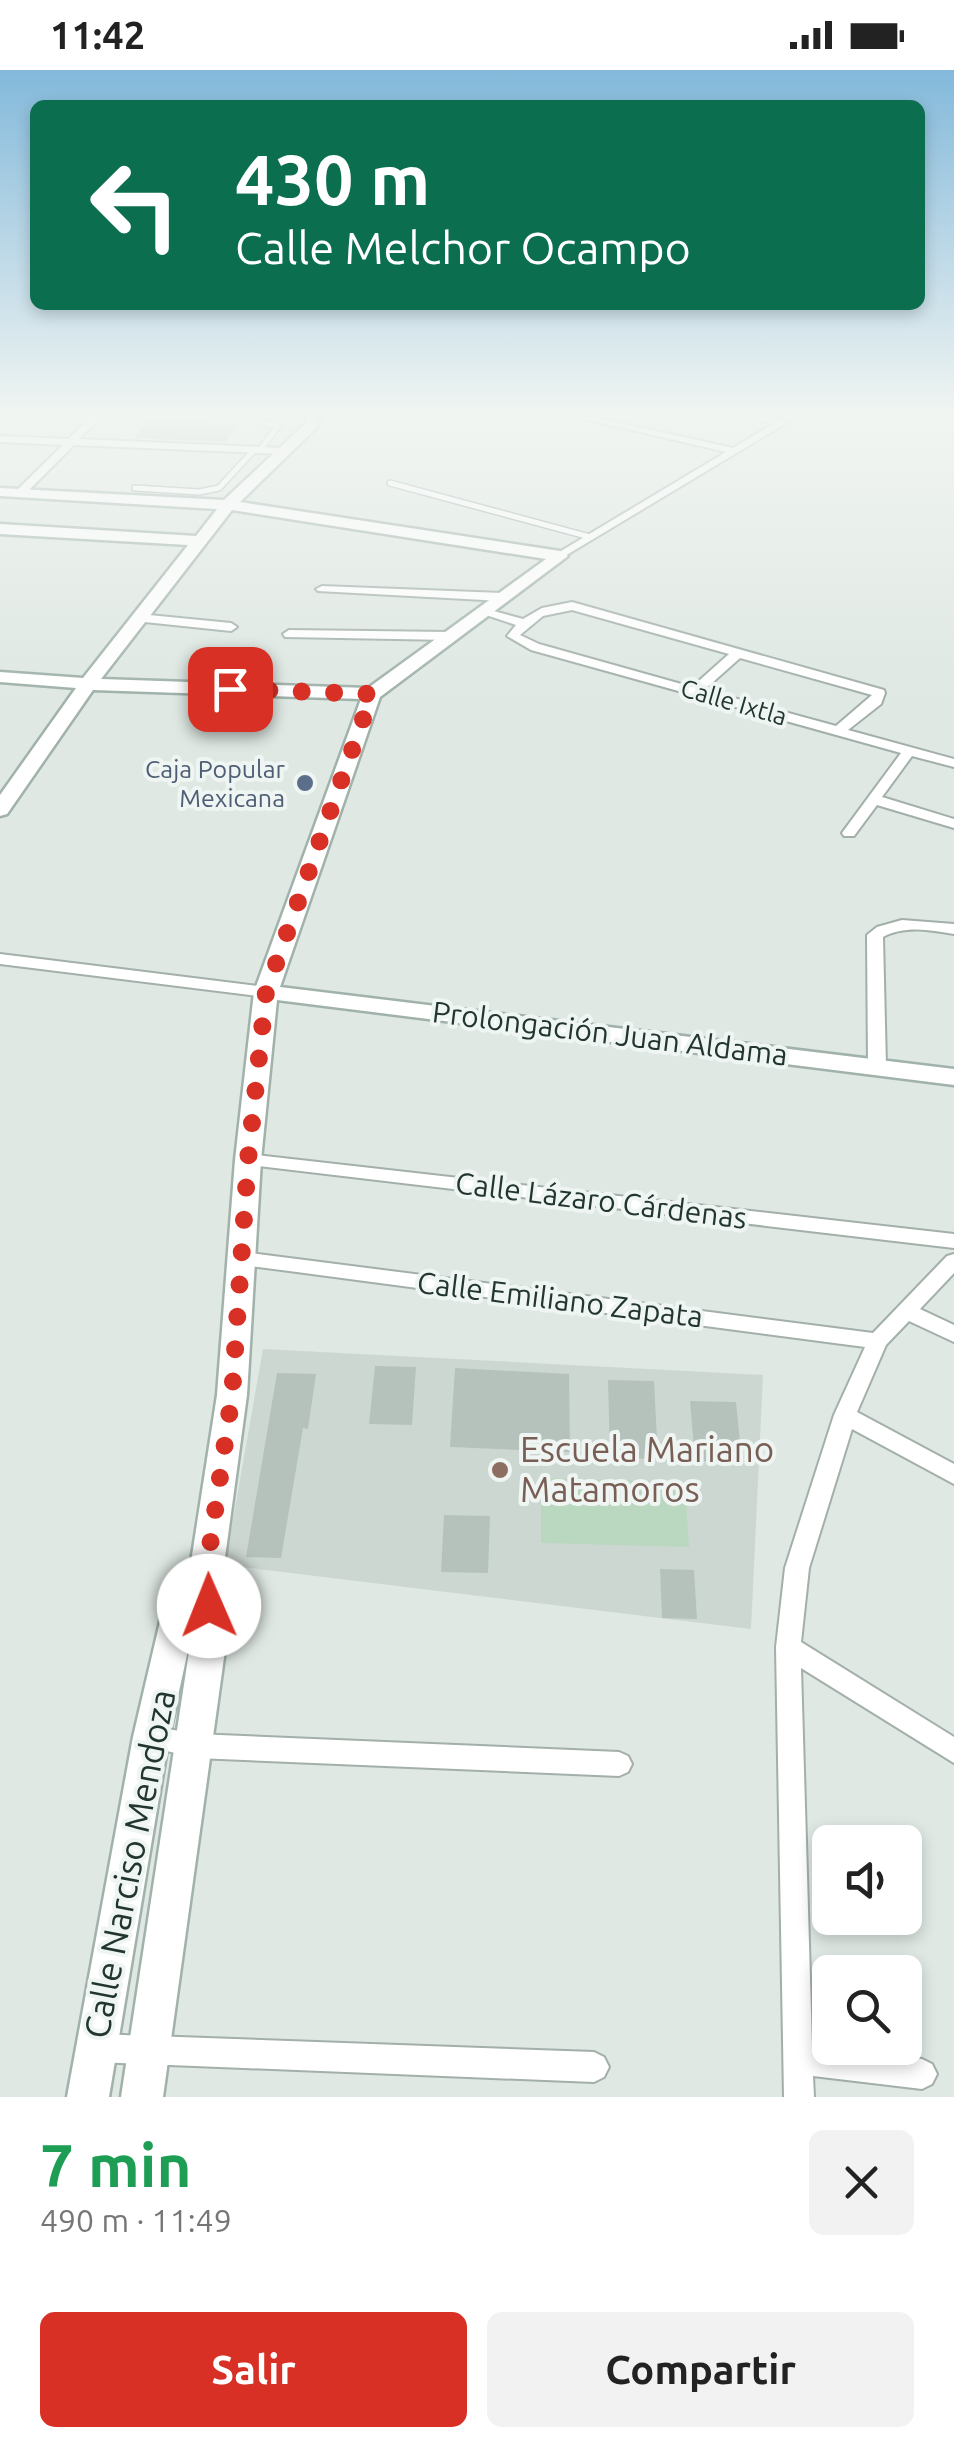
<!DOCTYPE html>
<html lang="es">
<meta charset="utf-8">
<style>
body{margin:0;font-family:Ubuntu,sans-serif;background:#f2f2f2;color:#222;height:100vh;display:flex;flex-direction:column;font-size:38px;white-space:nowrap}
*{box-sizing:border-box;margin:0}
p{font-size:32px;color:#767676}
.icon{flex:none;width:55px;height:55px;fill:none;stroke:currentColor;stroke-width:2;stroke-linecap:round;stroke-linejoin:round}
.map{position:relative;height:2027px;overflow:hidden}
.drawer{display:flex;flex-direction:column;background:#fff;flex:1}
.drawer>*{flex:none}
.banner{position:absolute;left:30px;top:30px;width:895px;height:210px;border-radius:15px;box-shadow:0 5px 15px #0003;background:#0b6e4f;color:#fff;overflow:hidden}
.fabs{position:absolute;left:812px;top:1755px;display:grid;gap:20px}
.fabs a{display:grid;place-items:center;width:110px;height:110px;border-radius:15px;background:#fff;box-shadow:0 5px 15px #0003;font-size:50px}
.pin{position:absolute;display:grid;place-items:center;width:85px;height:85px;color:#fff;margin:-42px;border-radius:20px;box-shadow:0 5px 15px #0006}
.me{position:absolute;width:110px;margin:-55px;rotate:359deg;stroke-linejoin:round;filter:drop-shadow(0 0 8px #0008)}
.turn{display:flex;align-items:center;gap:35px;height:210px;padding:0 40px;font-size:45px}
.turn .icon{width:130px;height:130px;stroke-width:2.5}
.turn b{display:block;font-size:70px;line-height:85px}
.round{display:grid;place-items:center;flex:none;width:105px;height:105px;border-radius:15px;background:#f2f2f2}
.overview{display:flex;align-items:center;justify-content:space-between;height:170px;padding:0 40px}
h1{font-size:60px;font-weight:700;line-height:75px;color:#1e9e55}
.cta{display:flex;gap:20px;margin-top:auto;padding:20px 40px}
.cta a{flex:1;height:115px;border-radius:15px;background:#d93025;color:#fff;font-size:40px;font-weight:700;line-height:115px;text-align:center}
.cta a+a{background:#f2f2f2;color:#222}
.status{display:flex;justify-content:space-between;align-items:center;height:70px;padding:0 50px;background:#fff;direction:ltr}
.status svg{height:28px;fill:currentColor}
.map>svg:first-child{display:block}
</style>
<div class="status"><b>11:42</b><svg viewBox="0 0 49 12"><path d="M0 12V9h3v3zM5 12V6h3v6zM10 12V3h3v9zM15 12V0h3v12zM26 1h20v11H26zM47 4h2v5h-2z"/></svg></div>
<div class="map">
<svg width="954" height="2027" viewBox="0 0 954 2027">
<rect width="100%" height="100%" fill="#dfe8e3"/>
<!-- built -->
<path fill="#cdd7d2" d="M 263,1279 L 763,1305 L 751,1559 L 225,1495 Z"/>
<!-- green -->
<path fill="#bad7c0" d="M 541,1408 L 685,1412 L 689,1477 L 541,1473 Z"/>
<!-- building -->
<path fill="#b5c2bc" d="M 148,350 L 237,354 L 226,372 L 135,368 Z
M 375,1296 L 416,1297 L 412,1355 L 369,1354 Z
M 455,1298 L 569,1304 L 570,1382 L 450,1377 Z
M 277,1303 L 316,1304 L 308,1359 L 303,1358 L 281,1488 L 246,1487 Z
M 608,1310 L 654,1311 L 658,1389 L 610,1388 Z
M 690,1331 L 736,1332 L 742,1392 L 695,1391 Z
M 444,1445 L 490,1446 L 488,1503 L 441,1502 Z
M 660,1499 L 694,1500 L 697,1549 L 662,1548 Z"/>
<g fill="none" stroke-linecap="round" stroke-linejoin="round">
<!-- lane casing -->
<g stroke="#a3afa9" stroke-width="8">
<path id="lane" d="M 258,352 L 278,356 L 260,380
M 390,413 L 590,467
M 135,418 L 199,422 L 219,418 L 254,380"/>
</g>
<!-- street casing -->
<g stroke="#a3afa9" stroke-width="4">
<path id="street" d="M 95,343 L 105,343 L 79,369 L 283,378 L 288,381 L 283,384 L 74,375 L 24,425 L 16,425 L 16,421 L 63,375 L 0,372 L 0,366 L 68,369 Z
M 559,343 L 574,343 L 733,378 L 773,354 L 732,343 L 747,343 L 780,350 L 792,343 L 803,343 L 560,489 L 554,486 L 556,484 L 726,382 Z
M 322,516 L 502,523 L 508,527 L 502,531 L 318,521 L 316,519 Z
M 572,532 L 884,620 L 885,623 L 881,634 L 848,660 L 954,689 L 954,697 L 912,686 L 882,727 L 954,749 L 954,758 L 877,735 L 854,766 L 844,766 L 842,763 L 901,683 L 531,580 L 507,566 L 516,555 L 477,542 L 483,538 L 523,549 L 542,538 ZM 572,540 L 729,584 L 692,617 L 539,574 L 520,565 L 543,546 ZM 740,588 L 872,625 L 836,656 L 704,620 Z
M 139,544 L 231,553 L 237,557 L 231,561 L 135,551 L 133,548 Z
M 289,560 L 450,562 L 456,566 L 450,570 L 285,567 L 283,564 Z
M 902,850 L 954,854 L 954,864 C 931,860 904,855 883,867 L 886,997 L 877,1002 L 868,997 L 867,865 L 877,857 Z
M 0,884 L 266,917 L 274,922 L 266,927 L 0,894 Z
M 248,1084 L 954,1164 L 954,1178 L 241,1094 L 239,1090 Z
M 243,1182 L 873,1263 L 947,1186 L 954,1184 L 954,1203 L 920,1239 L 954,1255 L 954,1272 L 909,1251 L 886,1275 L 857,1342 L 954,1394 L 954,1414 L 852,1359 L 809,1498 L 801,1572 L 954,1667 L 954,1693 L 801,1598 L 812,1977 L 922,1989 L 932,1994 L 937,2004 L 932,2014 L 922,2019 L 813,2006 L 814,2027 L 784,2027 L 776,1577 L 785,1498 L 834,1345 L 865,1277 L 236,1194 L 233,1189 L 236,1184 Z
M 151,1656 L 196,1664 L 619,1682 L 628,1686 L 632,1694 L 628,1702 L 619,1706 L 196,1688 L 142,1675 L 138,1667 L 142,1659 Z
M 95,1964 L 594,1982 L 604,1987 L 609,1997 L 604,2007 L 594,2012 L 95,1992 L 85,1988 L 81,1978 L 85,1968 Z"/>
</g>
<!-- secondary casing -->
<g stroke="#a0b2aa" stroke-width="5">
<path id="secondary" d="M 308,343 L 322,343 L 316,358 L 240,432 L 560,481 L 568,486 L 380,627 L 280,917 L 954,999 L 954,1015 L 277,930 L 261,1090 L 247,1325 L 222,1510 L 226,1573 L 163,2027 L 121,2027 L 192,1562 L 169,1667 L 109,2027 L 67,2027 L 133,1667 L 162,1543 L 189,1505 L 217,1325 L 235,1090 L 254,922 L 361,629 L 93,620 L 7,744 L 0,746 L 0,725 L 76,618 L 0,612 L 0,602 L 83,608 L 188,475 L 0,464 L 0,454 L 196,466 L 217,439 L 0,426 L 0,418 L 224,430 L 305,354 ZM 232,440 L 546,489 L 368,618 L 101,609 Z"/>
</g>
<!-- lane -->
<use href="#lane" stroke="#fff" stroke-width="5"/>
<!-- street -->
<use href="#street" fill="#fff" fill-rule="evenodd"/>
<!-- secondary -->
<use href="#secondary" fill="#fff" fill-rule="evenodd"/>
</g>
<!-- sky -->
<linearGradient id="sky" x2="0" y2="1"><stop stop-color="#83b9db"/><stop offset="0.55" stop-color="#f1f5f2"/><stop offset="1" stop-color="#f1f5f2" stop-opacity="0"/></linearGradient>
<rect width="954" height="626" fill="url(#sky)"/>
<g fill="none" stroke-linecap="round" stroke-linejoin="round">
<!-- route -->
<path stroke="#d93025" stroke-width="18" stroke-dasharray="0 32.4" d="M 209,1536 L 205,1510 L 232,1325 L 248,1090 L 266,922 L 372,624 L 230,619"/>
</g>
<!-- markers -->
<circle fill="#5c6f8a" stroke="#eff5f2" stroke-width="4" cx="305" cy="713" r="10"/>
<circle fill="#8d6e63" stroke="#eff5f2" stroke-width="4" cx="500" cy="1400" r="10"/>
<g text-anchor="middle" stroke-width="8" stroke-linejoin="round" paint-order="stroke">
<!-- far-street labels -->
<g font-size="25" fill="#22362f" stroke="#eff5f2">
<text transform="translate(734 632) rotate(16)" y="9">Calle Ixtla</text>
</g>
<!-- far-service labels -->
<g font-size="25" fill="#4e5e75" stroke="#eff5f2" text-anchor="end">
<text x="285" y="708">Caja Popular<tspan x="285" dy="29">Mexicana</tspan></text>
</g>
<!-- street labels -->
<g font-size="30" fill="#22362f" stroke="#eff5f2">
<text transform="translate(610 964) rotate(7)" y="10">Prolongación Juan Aldama</text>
<text transform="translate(601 1131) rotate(7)" y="10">Calle Lázaro Cárdenas</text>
<text transform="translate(560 1230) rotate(7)" y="10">Calle Emiliano Zapata</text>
</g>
<!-- near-education labels -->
<g font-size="35" fill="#785e54" stroke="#eff5f2" text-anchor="start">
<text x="520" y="1392">Escuela Mariano<tspan x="520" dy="40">Matamoros</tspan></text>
</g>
<!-- near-street labels -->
<g font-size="35" fill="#22362f" stroke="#eff5f2">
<text transform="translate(130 1794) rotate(-79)" y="12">Calle Narciso Mendoza</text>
</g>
</g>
</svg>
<div class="fabs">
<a><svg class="icon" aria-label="sound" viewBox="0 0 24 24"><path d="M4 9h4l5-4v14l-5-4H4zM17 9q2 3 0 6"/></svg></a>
<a><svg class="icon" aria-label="search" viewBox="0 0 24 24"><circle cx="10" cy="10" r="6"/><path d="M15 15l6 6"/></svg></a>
</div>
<div class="pin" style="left:230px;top:619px;background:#d93025"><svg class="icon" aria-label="arrive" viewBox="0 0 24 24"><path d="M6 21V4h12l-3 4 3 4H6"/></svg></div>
<svg class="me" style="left:209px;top:1536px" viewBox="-20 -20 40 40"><circle r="19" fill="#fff"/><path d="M0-13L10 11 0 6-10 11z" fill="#d93025"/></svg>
<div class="banner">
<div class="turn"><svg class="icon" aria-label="left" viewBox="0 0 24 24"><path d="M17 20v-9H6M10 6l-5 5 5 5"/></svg><div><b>430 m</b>Calle Melchor Ocampo</div></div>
</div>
</div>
<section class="drawer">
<div class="overview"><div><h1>7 min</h1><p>490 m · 11:49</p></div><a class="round"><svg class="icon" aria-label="close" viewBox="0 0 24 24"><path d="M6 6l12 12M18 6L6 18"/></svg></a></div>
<div class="cta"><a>Salir</a><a>Compartir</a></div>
</section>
